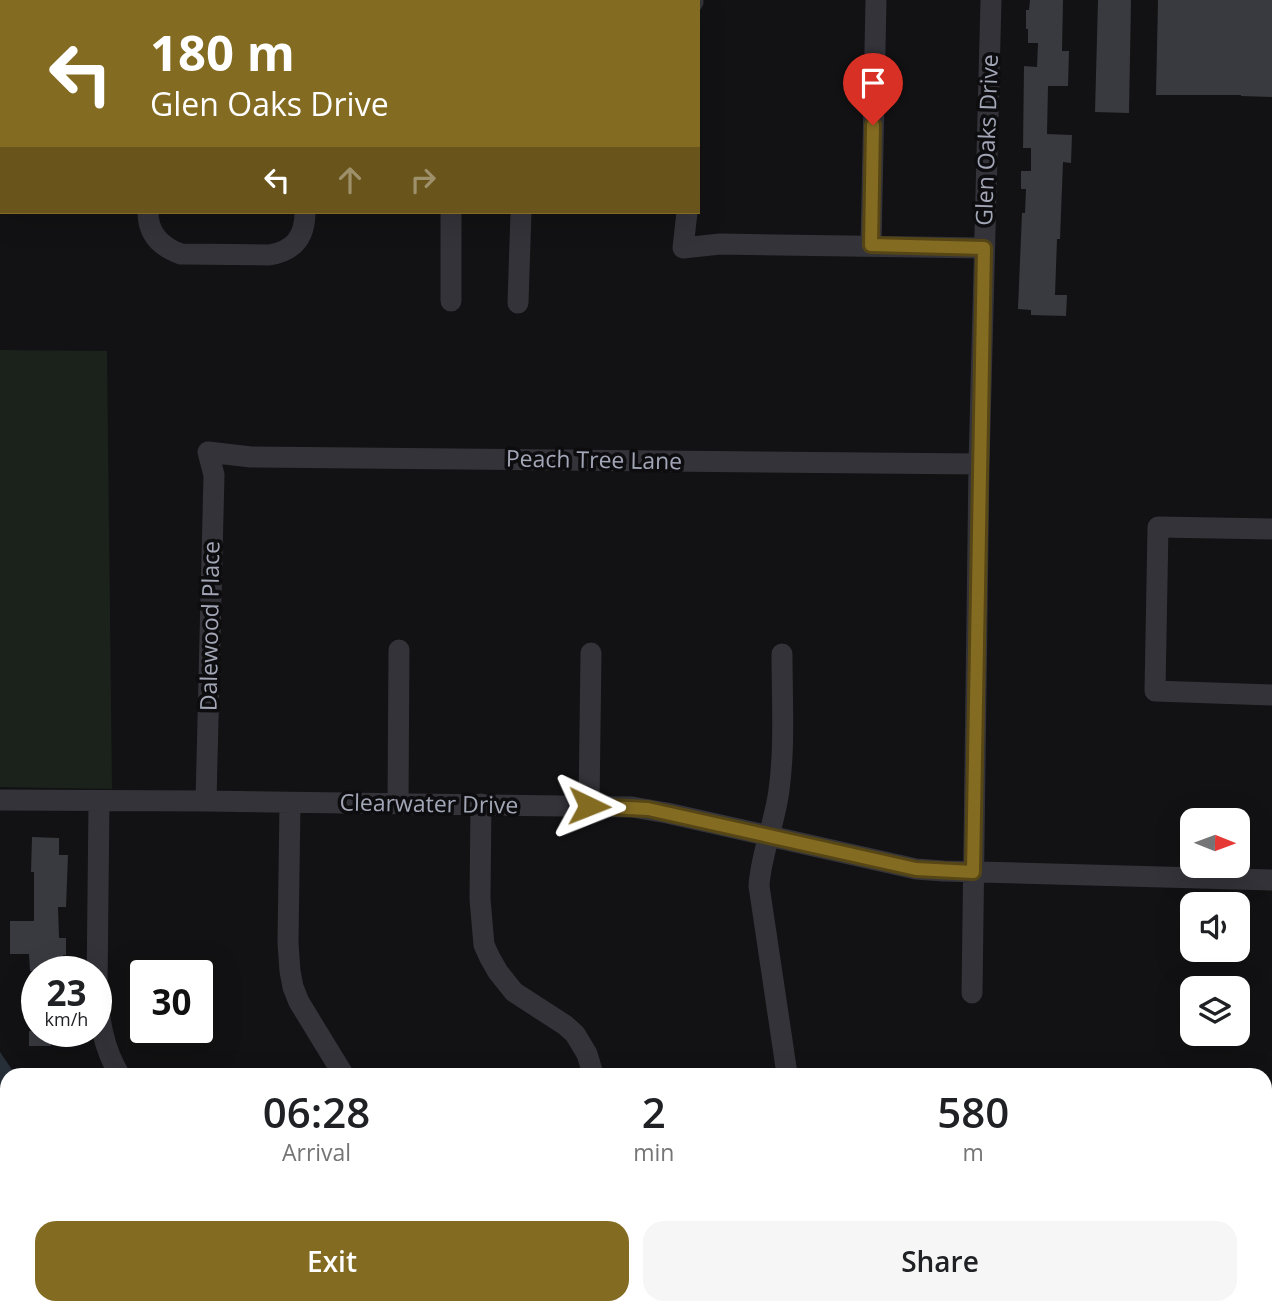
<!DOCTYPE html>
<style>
body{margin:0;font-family:"Open Sans",sans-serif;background:#f6f6f6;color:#202124;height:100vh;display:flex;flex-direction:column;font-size:26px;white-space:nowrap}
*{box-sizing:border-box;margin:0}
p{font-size:23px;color:#757577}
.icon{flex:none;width:38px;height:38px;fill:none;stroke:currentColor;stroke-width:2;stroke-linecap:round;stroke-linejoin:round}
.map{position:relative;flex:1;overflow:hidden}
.sheet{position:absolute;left:0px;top:1068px;width:1272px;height:247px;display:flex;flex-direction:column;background:#fff;border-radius:21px 21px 0 0;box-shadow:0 7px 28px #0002}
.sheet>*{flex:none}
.top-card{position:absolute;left:0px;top:0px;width:700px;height:214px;box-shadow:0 7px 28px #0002;background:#846b22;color:#fff;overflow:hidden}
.needle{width:46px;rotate:91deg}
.buttons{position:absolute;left:1180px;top:808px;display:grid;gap:14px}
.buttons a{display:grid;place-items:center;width:70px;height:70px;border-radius:14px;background:#fff;box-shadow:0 7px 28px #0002;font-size:35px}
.speed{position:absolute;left:21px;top:956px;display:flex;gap:14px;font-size:35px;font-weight:700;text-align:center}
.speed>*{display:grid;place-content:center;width:91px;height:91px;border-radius:50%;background:#fff;box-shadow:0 7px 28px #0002;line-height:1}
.speed small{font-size:18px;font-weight:400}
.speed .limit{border:4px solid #111;border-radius:10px;background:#fff;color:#111}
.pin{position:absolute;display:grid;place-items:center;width:60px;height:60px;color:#fff;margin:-72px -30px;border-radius:50% 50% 50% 0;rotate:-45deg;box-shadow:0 0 7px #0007}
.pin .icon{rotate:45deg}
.me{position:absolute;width:77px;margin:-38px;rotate:92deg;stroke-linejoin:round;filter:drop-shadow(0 0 5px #0008)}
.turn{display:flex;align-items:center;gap:24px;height:147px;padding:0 35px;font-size:32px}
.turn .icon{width:91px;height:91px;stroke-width:2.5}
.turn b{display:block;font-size:49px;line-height:60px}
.lanes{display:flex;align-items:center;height:66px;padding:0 35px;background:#0003;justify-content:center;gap:35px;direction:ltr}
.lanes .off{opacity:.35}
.eta{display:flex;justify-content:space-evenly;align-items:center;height:119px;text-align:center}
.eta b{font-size:42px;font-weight:600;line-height:49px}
.action{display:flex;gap:14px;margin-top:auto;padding:14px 35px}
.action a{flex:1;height:80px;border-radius:21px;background:#846b22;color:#fff;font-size:28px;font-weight:600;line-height:80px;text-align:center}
.action a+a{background:#f6f6f6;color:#202124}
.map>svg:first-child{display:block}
</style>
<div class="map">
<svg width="1272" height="1313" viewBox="0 0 1272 1313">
<rect width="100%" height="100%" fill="#121214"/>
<!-- green -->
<path fill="#1a221b" d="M 0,350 L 107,351 L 112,789 L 0,787 Z"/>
<!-- water -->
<path fill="#272f39" d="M 0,1052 L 15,1074 L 7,1074 L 7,1307 L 164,1307 L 167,1313 L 0,1313 Z"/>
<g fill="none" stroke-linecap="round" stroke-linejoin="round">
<!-- stream -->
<path stroke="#272f39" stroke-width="4.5" d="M 1265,1137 L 1272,1135
M 832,1313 L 841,1309 L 854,1309 L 857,1307"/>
</g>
<!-- building -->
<path fill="#393a3f" d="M 1030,0 L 1063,0 L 1062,51 L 1069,51 L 1068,86 L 1048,86 L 1047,134 L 1072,135 L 1071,163 L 1063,162 L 1060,239 L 1057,239 L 1055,295 L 1067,295 L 1066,316 L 1031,315 L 1031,310 L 1018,309 L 1022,213 L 1025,213 L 1026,189 L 1021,189 L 1021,171 L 1031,171 L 1031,148 L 1023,148 L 1024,66 L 1037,67 L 1038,43 L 1028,43 L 1028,29 L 1026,29 L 1026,10 L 1029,10 Z
M 1098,0 L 1131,0 L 1129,113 L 1095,112 Z
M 1158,0 L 1272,0 L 1272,97 L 1241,96 L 1241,95 L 1156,95 Z
M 32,837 L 59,838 L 59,855 L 68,855 L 66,907 L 58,907 L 59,938 L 66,938 L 66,955 L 63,955 L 64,971 L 30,971 L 29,954 L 10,954 L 10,921 L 34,921 L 34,872 L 31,872 Z
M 29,1031 L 51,1031 L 51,1046 L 29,1046 Z"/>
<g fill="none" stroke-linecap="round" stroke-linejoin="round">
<!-- minor -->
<path stroke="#333339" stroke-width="21" d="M 692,0 L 693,2
M 150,2 L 150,0
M 148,212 C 148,234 161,247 181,254 L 269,255 C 294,251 305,237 305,212
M 451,212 L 451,301
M 687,212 L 683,248 L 720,244 L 984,248
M 871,245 L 876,0
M 518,303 L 521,212
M 1272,529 L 1158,527 L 1155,691 L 1272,695
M 782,654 C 782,699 785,746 779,790 C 775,823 761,853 759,886 L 787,1074
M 0,800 L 206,801 L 632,807 L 667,813 L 916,869 L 943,871 L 1272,880
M 99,801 L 97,988 C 99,1019 103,1047 119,1074
M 206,801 L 214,475 L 208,452 L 251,457 L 979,464
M 290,803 L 288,943 L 290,971 L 293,987 L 299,1002 L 343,1074
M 398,804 L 399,650
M 481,804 L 480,899 L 484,945 L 490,958 L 498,972 L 514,992 L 565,1025 L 575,1034 L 587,1054 L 593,1074
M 589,805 L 591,653
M 972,993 L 979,464 L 991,0
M 266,1307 L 271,1313
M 1255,1311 L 1257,1313
M 391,1313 L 401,1307"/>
</g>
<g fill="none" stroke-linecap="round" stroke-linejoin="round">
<!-- route casing -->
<g stroke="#564616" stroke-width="18">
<path id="route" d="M 589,806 L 648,809 L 916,869 L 973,872 L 984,248 L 871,245 L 873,125"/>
</g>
<!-- route -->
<use href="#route" stroke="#846b22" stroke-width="12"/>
</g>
<g text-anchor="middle" stroke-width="7" stroke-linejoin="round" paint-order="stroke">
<!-- street labels -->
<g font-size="23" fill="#a2a6b6" stroke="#0d0d0f">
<text transform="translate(987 140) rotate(-88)" y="8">Glen Oaks Drive</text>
<text transform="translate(594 460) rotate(1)" y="8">Peach Tree Lane</text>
<text transform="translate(210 626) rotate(-89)" y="8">Dalewood Place</text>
<text transform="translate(429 804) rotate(1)" y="8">Clearwater Drive</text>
</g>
</g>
</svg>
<div class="buttons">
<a><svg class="needle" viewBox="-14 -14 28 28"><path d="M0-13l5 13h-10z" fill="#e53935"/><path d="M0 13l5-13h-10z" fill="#757577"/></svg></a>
<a><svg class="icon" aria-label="sound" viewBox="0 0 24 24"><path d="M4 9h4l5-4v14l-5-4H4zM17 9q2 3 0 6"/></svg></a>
<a><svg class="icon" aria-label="layers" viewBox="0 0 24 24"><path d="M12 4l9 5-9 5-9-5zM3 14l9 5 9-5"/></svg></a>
</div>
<div class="speed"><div>23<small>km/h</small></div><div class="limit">30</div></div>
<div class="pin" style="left:873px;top:125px;background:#d93025"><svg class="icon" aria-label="arrive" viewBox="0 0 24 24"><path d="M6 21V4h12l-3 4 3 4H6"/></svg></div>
<svg class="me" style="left:589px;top:806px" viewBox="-20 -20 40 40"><path d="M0-17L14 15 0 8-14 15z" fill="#846b22" stroke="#fff" stroke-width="4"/></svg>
<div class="top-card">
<div class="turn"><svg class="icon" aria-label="left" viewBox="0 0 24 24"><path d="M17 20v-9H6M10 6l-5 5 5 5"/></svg><div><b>180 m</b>Glen Oaks Drive</div></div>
<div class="lanes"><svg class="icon" aria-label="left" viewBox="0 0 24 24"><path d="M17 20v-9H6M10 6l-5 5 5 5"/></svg><svg class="icon off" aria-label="ahead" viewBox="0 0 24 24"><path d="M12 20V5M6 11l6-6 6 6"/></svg><svg class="icon off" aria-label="right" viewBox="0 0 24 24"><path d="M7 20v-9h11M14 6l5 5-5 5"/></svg></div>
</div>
<section class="sheet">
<div class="eta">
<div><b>06:28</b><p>Arrival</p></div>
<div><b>2</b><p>min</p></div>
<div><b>580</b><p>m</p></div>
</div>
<div class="action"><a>Exit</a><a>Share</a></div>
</section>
</div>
